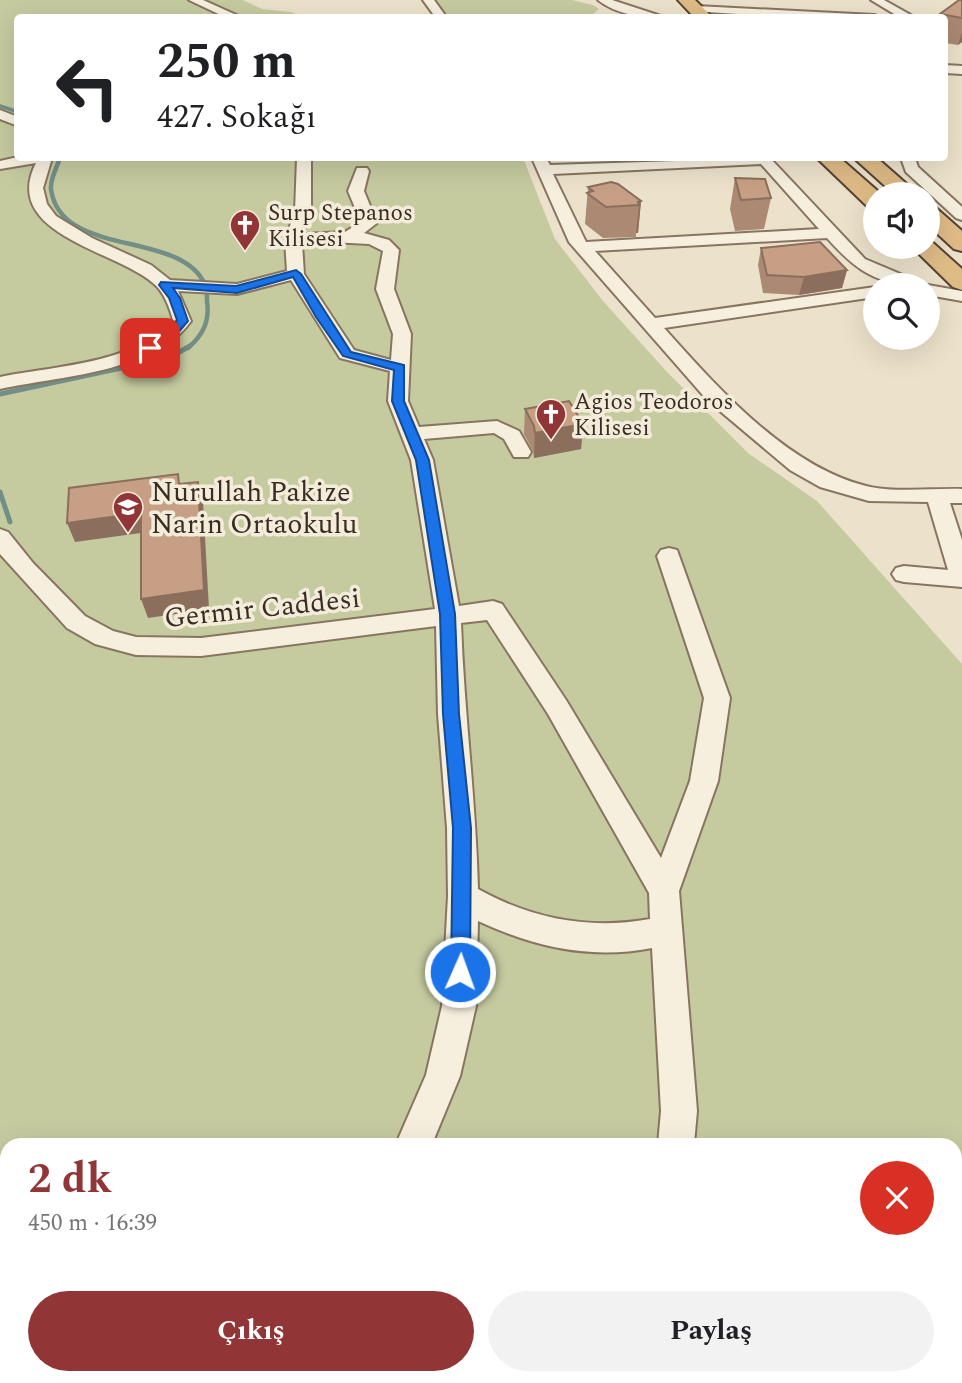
<!DOCTYPE html>
<html lang="tr">
<meta charset="utf-8">
<style>
body{margin:0;font-family:Spectral,serif;background:#f2f2f2;color:#202124;height:100vh;display:flex;flex-direction:column;font-size:26px;white-space:nowrap}
*{box-sizing:border-box;margin:0}
p{font-size:23px;color:#757577}
.icon{flex:none;width:38px;height:38px;fill:none;stroke:currentColor;stroke-width:2;stroke-linecap:round;stroke-linejoin:round}
.map{position:relative;flex:1;overflow:hidden}
.details{position:absolute;left:0px;top:1138px;width:962px;height:247px;display:flex;flex-direction:column;background:#fff;border-radius:21px 21px 0 0;box-shadow:0 7px 28px #0002}
.details>*{flex:none}
.hud{position:absolute;left:14px;top:14px;width:934px;height:147px;border-radius:7px;box-shadow:0 7px 28px #0002;background:#fff;color:#202124;overflow:hidden}
.tools{position:absolute;left:863px;top:182px;display:grid;gap:14px}
.tools a{display:grid;place-items:center;width:77px;height:77px;border-radius:50%;background:#fff;box-shadow:0 7px 28px #0002;font-size:35px}
.pin{position:absolute;display:grid;place-items:center;width:60px;height:60px;color:#fff;margin:-30px;border-radius:14px;box-shadow:0 4px 10px #0006}
.me{position:absolute;width:77px;margin:-38px;rotate:2deg;stroke-linejoin:round;filter:drop-shadow(0 0 5px #0008)}
.turn{display:flex;align-items:center;gap:24px;height:147px;padding:0 28px;font-size:32px}
.turn .icon{width:91px;height:91px;stroke-width:2.5}
.turn b{display:block;font-size:49px;line-height:60px}
.round{display:grid;place-items:center;flex:none;width:74px;height:74px;border-radius:37px;background:#f2f2f2}
.overview{display:flex;align-items:center;justify-content:space-between;height:119px;padding:0 28px}
h1{font-size:42px;font-weight:700;line-height:52px;color:#923537}
.button{display:flex;gap:14px;margin-top:auto;padding:14px 28px}
.button a{flex:1;height:80px;border-radius:42px;background:#923537;color:#fff;font-size:28px;font-weight:700;line-height:80px;text-align:center}
.button a+a{background:#f2f2f2;color:#202124}
.map>svg:first-child{display:block}
</style>
<div class="map">
<svg width="962" height="1383" viewBox="0 0 962 1383">
<rect width="100%" height="100%" fill="#ece2cb"/>
<!-- green -->
<path fill="#c5ca9f" fill-rule="evenodd" d="M 0,0 L 243,0 L 262,9 L 291,12 L 303,17 L 18,18 L 18,158 L 523,158 L 555,239 L 603,301 L 667,372 L 748,453 L 817,501 L 962,664 L 962,1383 L 0,1383 ZM 7,1144 L 956,1144 L 956,1377 L 7,1377 Z
M 433,0 L 572,0 L 593,5 L 599,9 L 590,17 L 446,17 Z"/>
<g fill="none" stroke-linecap="round" stroke-linejoin="round">
<!-- stream-far2 -->
<path stroke="#728f87" stroke-width="3.5" d="M 0,106 L 18,112"/>
<!-- stream-far1 -->
<path stroke="#728f87" stroke-width="4.5" d="M 60,158 C 57,167 50,179 51,189 C 60,259 182,229 205,285 C 207,290 207,297 207,301 C 210,321 203,335 188,348"/>
<!-- stream -->
<path stroke="#728f87" stroke-width="5" d="M 0,394 L 140,364 L 174,355 L 190,346
M 0,492 L 10,522"/>
<!-- minor casing -->
<g stroke="#887560" stroke-width="4">
<path id="minor" d="M 189,0 L 203,0 L 243,18 L 227,18 Z
M 423,0 L 434,0 L 447,18 L 436,18 Z
M 598,0 L 612,0 L 667,18 C 643,18 617,15 598,0 Z
M 871,0 L 884,0 L 916,18 L 901,18 Z
M 696,6 L 875,15 L 880,18 L 799,18 L 692,11 L 690,9 Z
M 945,65 L 962,66 L 962,74 L 945,73 Z
M 0,110 L 18,117 L 18,126 L 0,119 Z
M 18,157 L 52,158 L 43,188 L 47,204 L 56,216 L 92,238 L 151,265 L 170,280 L 237,284 L 287,271 L 285,240 L 295,212 L 297,158 L 311,158 L 311,212 L 303,234 L 345,232 L 361,222 L 348,191 L 357,168 L 367,168 L 369,171 L 364,191 L 377,223 L 364,233 L 389,240 L 399,250 L 394,289 L 411,334 L 408,401 L 419,427 L 497,421 L 519,431 L 531,452 L 528,457 L 514,457 L 504,439 L 494,433 L 424,439 L 433,460 L 459,606 L 493,601 L 502,604 L 566,700 L 661,858 L 690,781 L 704,698 L 657,556 L 661,550 L 669,548 L 677,550 L 730,698 L 718,781 L 679,891 L 697,1111 L 694,1144 L 658,1144 L 661,1111 L 652,948 C 590,960 534,947 478,921 L 476,1006 L 460,1076 L 432,1144 L 396,1144 L 426,1075 L 442,1006 L 448,896 L 447,828 L 438,714 L 436,626 L 201,656 L 136,655 L 95,644 L 67,628 L 0,554 L 0,529 L 8,532 L 33,563 L 85,616 L 113,631 L 136,637 L 201,638 L 435,609 L 411,460 L 388,401 L 390,371 L 340,358 L 291,280 L 237,294 L 178,291 L 191,321 C 154,373 59,376 0,389 L 0,377 C 53,366 136,364 173,320 C 169,306 164,292 153,283 C 115,250 0,234 36,163 L 0,169 L 0,161 ZM 331,242 L 369,244 L 383,251 L 376,289 L 393,334 L 391,360 L 354,350 L 304,274 L 302,244 ZM 487,620 L 548,714 L 649,893 L 650,919 C 589,930 532,919 478,889 C 476,800 464,712 461,623 Z
M 532,158 L 546,158 L 550,165 L 770,158 L 865,259 L 917,281 L 919,285 C 875,285 855,269 827,238 L 595,251 L 655,318 L 875,287 L 875,297 L 664,328 C 717,387 786,466 866,486 C 893,493 933,488 962,489 L 962,503 L 950,503 L 962,540 L 962,587 L 904,582 L 896,580 L 892,574 L 896,568 L 904,566 L 948,570 L 928,502 L 869,501 L 820,487 L 790,470 L 708,401 L 569,242 ZM 761,164 L 819,229 L 586,242 L 553,174 Z
M 901,158 L 915,158 L 918,167 L 962,207 L 962,220 L 956,218 L 906,172 Z
M 926,285 L 928,285 L 962,291 L 962,301 L 928,295 Z
M 317,1377 L 359,1377 L 357,1383 L 315,1383 Z
M 629,1377 L 671,1377 L 671,1383 L 629,1383 Z"/>
</g>
<!-- trunk casing -->
<g stroke="#564334" stroke-width="4">
<path id="trunk" d="M 678,0 L 695,0 L 713,18 L 695,18 Z
M 817,158 L 840,158 L 881,194 L 875,194 L 875,208 L 867,206 Z
M 854,158 L 877,158 L 918,194 L 894,194 Z
M 928,206 L 936,208 L 962,231 L 962,251 L 954,249 L 928,225 Z
M 928,241 L 932,242 L 962,269 L 962,290 L 953,287 L 912,247 L 928,247 Z"/>
</g>
<!-- minor -->
<use href="#minor" fill="#f7efde" fill-rule="evenodd"/>
<!-- trunk -->
<use href="#trunk" fill="#dfbb86" fill-rule="evenodd"/>
</g>
<!-- wall -->
<path fill="#ab8972" d="M 962,0 L 962,42 L 958,45 L 945,43 L 945,18 L 939,18 L 940,14 Z
M 735,178 L 771,198 L 764,229 L 735,231 L 730,209 Z
M 588,187 L 641,201 L 638,233 L 636,233 L 636,237 L 603,238 L 585,224 Z
M 761,248 L 847,270 L 842,288 L 799,295 L 763,293 L 758,265 Z
M 525,409 L 583,424 L 581,449 L 534,458 L 533,451 L 524,434 Z"/>
<!-- shaded-wall -->
<path fill="#8b6f5c" d="M 962,32 L 962,42 L 958,45 Z
M 641,201 L 638,233 L 636,233 L 639,205 L 638,202 Z
M 847,270 L 842,288 L 799,295 L 804,277 Z
M 583,424 L 581,449 L 534,458 L 535,433 Z
M 198,482 L 203,501 L 209,609 L 148,618 L 141,599 Z
M 141,513 L 148,532 L 75,542 L 67,523 Z"/>
<!-- building -->
<path fill="#c79f84" stroke="#8b6f5c" stroke-width="2" d="M 959,0 L 962,0 L 962,18 L 940,14 Z
M 735,178 L 765,179 L 771,198 L 741,200 Z
M 611,182 L 618,184 L 641,201 L 638,202 L 639,205 L 606,207 L 587,193 L 593,191 L 588,187 Z
M 820,242 L 847,270 L 804,277 L 767,275 L 761,248 Z
M 569,401 L 583,424 L 535,433 L 534,426 L 525,409 Z
M 178,474 L 179,484 L 198,482 L 204,590 L 141,599 L 141,513 L 67,523 L 69,488 Z"/>
<!-- route -->
<path fill="#1a73e8" stroke="#114b97" stroke-width="2" d="M 296,270 L 301,274 L 351,352 L 404,365 L 404,401 L 429,460 L 455,614 L 459,714 L 471,828 L 470,972 L 467,979 L 460,982 L 453,979 L 451,972 L 453,828 L 443,714 L 440,614 L 416,460 L 392,401 L 394,370 L 343,356 L 316,317 L 293,277 L 237,293 L 173,288 L 180,298 L 188,321 L 172,340 L 154,351 L 144,348 L 164,336 L 177,320 L 169,298 L 159,285 L 161,282 L 236,286 Z"/>
<!-- icons -->
<defs>
<g id="church-pin" transform="scale(1.575)"><path d="M0 17L-7.5 6A9.5 9.5 0 1 1 7.5 6Z" fill="#923537" stroke="#f4ecda"/><path d="M-1.2-6h2.4v3.5h3.3v2.4h-3.3V6h-2.4V-.1h-3.3v-2.4h3.3Z" fill="#fff"/></g>
<g id="school-pin" transform="scale(1.575)"><path d="M0 17L-7.5 6A9.5 9.5 0 1 1 7.5 6Z" fill="#923537" stroke="#f4ecda"/><path d="M0-5L7-2L0 1L-7-2ZM-4 1L0 2.5L4 1V4Q0 6-4 4Z" fill="#fff"/></g>
</defs>
<g fill-rule="evenodd">
<use href="#church-pin" x="245" y="225"/>
<use href="#church-pin" x="551" y="414"/>
<use href="#school-pin" x="128" y="507"/>
</g>
<g text-anchor="middle" stroke-width="7" stroke-linejoin="round" paint-order="stroke">
<!-- far-poi labels -->
<g font-size="23" fill="#392d22" stroke="#f4ecda" text-anchor="start">
<text x="268" y="220">Surp Stepanos<tspan x="268" dy="26">Kilisesi</tspan></text>
<text x="574" y="409">Agios Teodoros<tspan x="574" dy="26">Kilisesi</tspan></text>
</g>
<!-- poi labels -->
<g font-size="28" fill="#392d22" stroke="#f4ecda" text-anchor="start">
<text x="151" y="501">Nurullah Pakize<tspan x="151" dy="32">Narin Ortaokulu</tspan></text>
</g>
<!-- street labels -->
<g font-size="28" fill="#392d22" stroke="#f4ecda">
<text transform="translate(262 607) rotate(-6)" y="10">Germir Caddesi</text>
</g>
</g>
</svg>
<div class="tools">
<a><svg class="icon" aria-label="sound" viewBox="0 0 24 24"><path d="M4 9h4l5-4v14l-5-4H4zM17 9q2 3 0 6"/></svg></a>
<a><svg class="icon" aria-label="search" viewBox="0 0 24 24"><circle cx="10" cy="10" r="6"/><path d="M15 15l6 6"/></svg></a>
</div>
<div class="pin" style="left:150px;top:348px;background:#d93025"><svg class="icon" aria-label="arrive" viewBox="0 0 24 24"><path d="M6 21V4h12l-3 4 3 4H6"/></svg></div>
<svg class="me" style="left:460px;top:972px" viewBox="-20 -20 40 40"><circle r="17" fill="#1a73e8" stroke="#fff" stroke-width="3"/><path d="M0-11L8 9 0 5-8 9z" fill="#fff"/></svg>
<div class="hud">
<div class="turn"><svg class="icon" aria-label="left" viewBox="0 0 24 24"><path d="M17 20v-9H6M10 6l-5 5 5 5"/></svg><div><b>250 m</b>427. Sokağı</div></div>
</div>
<section class="details">
<div class="overview"><div><h1>2 dk</h1><p>450 m · 16:39</p></div><a class="round" style="background:#d93025;color:#fff"><svg class="icon" aria-label="close" viewBox="0 0 24 24"><path d="M6 6l12 12M18 6L6 18"/></svg></a></div>
<div class="button"><a>Çıkış</a><a>Paylaş</a></div>
</section>
</div>
